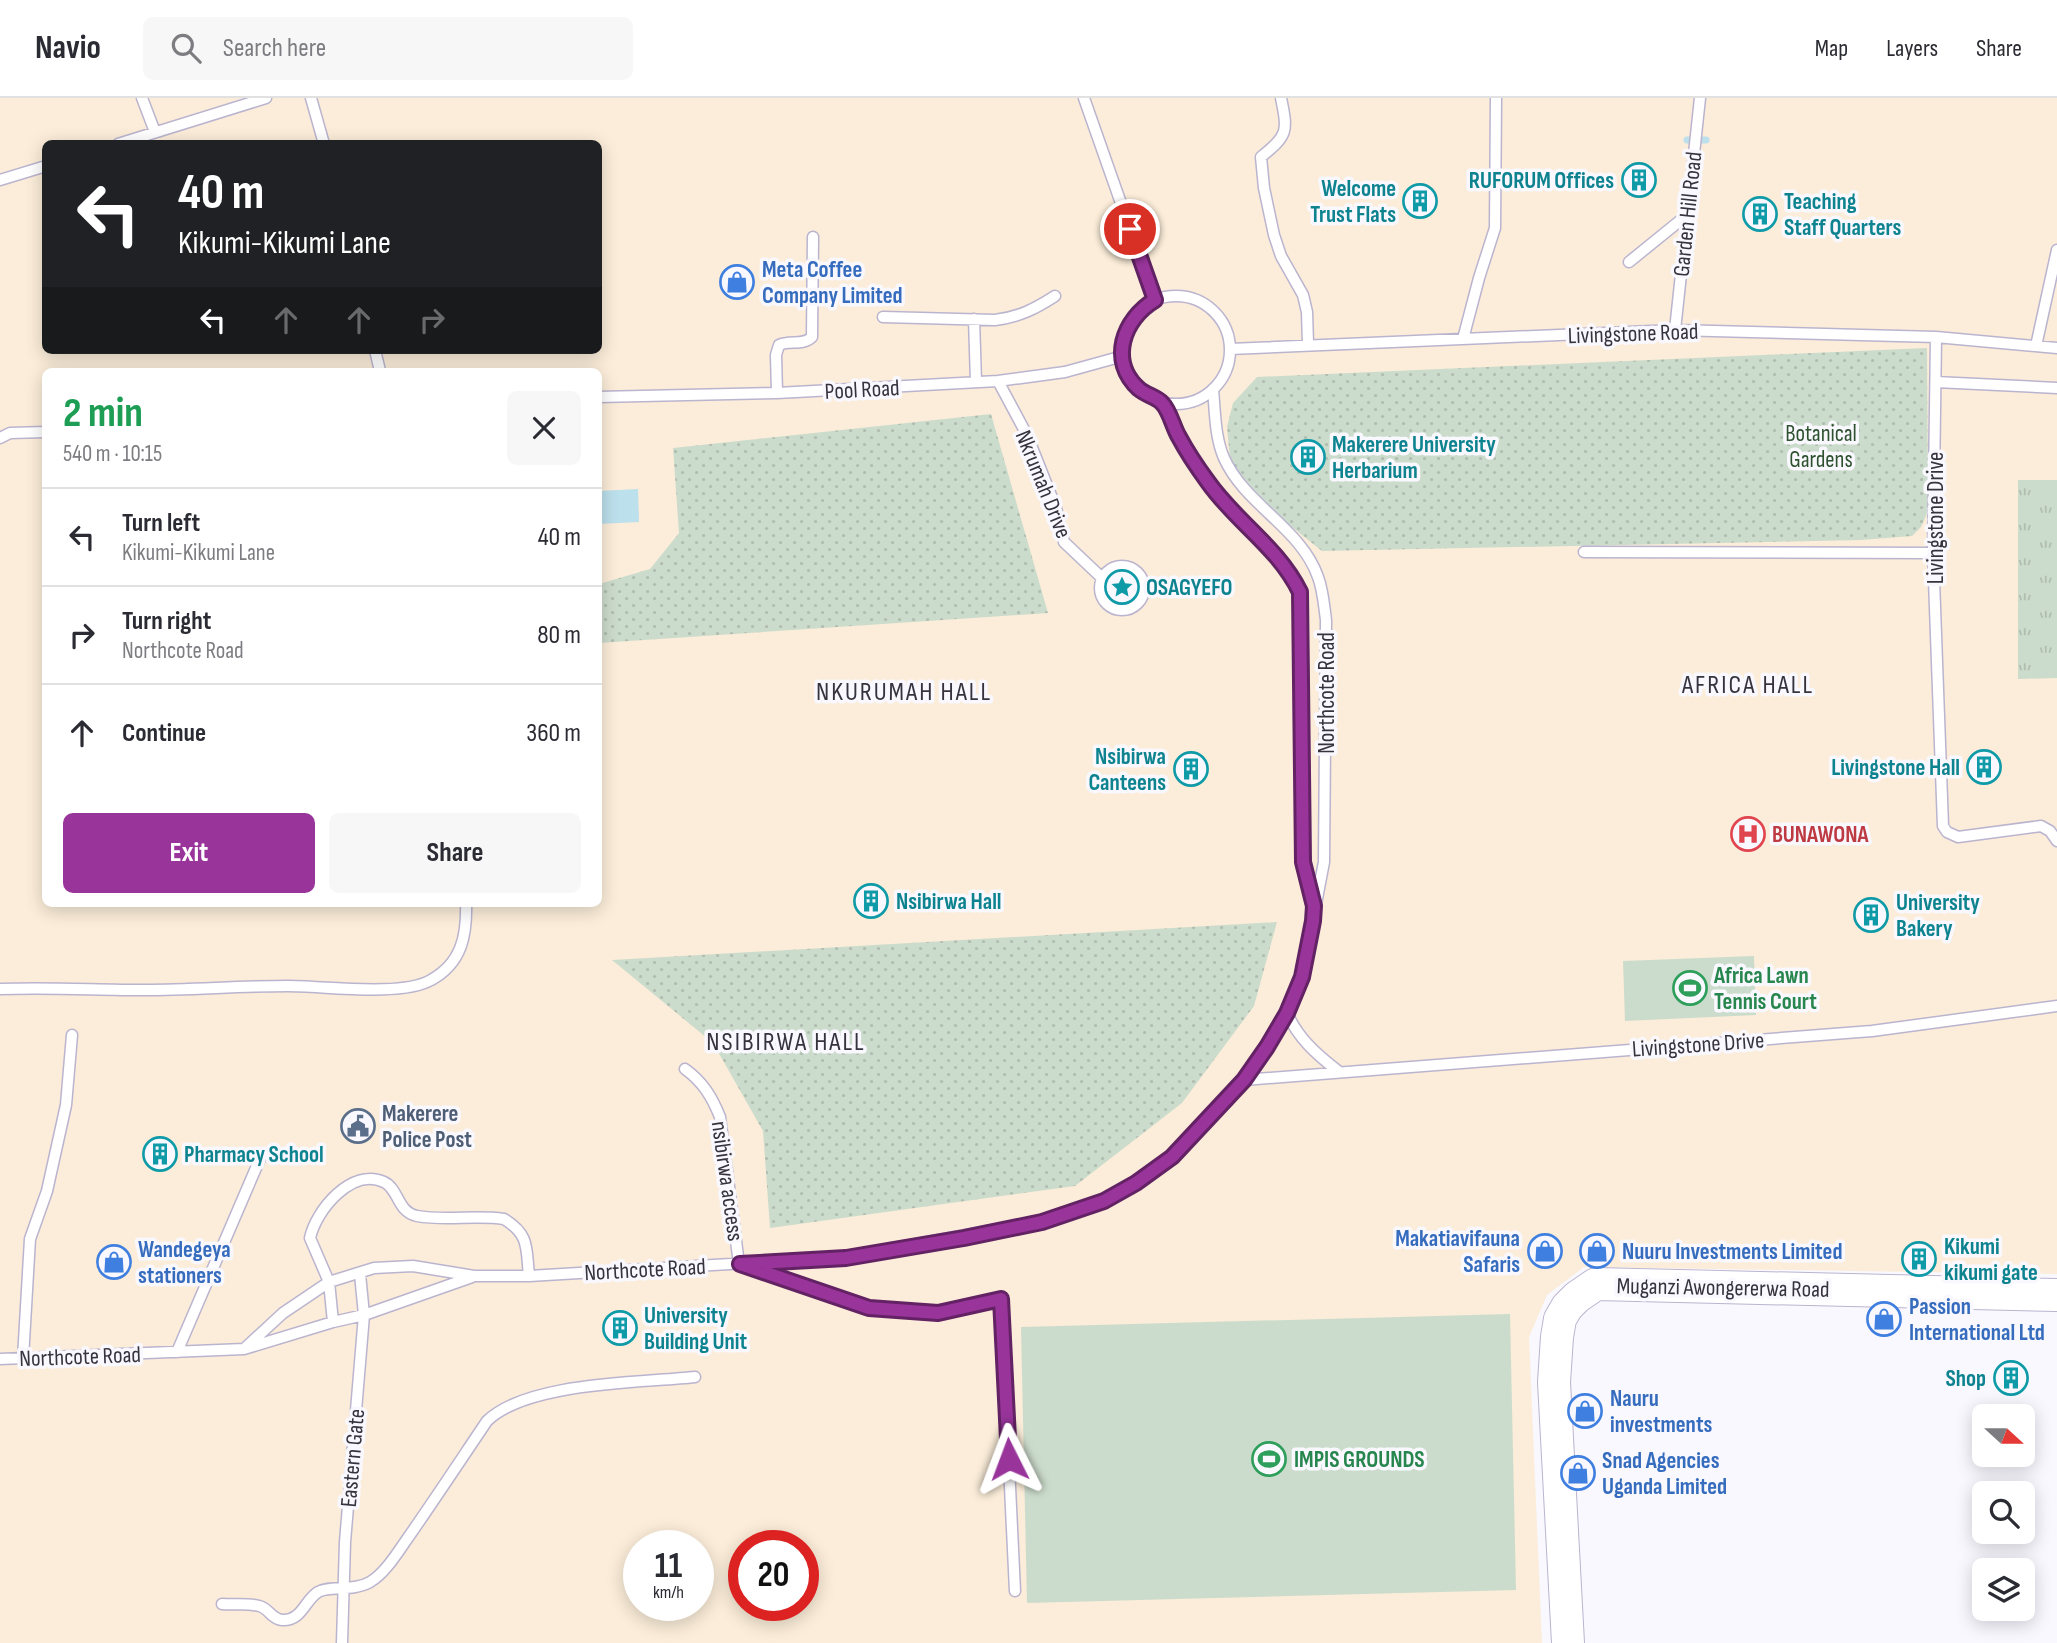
<!DOCTYPE html>
<meta charset="utf-8">
<style>
body{margin:0;font-family:"Sofia Sans Condensed",sans-serif;background:#f7f7f7;color:#2b2b33;height:100vh;display:flex;flex-direction:column;font-size:26px;white-space:nowrap}
*{box-sizing:border-box;margin:0}
p{font-size:23px;color:#7c7c81}
.icon{flex:none;width:38px;height:38px;fill:none;stroke:currentColor;stroke-width:2;stroke-linecap:round;stroke-linejoin:round}
.map{position:relative;flex:1;overflow:hidden}
.side{position:absolute;left:42px;top:270px;width:560px;height:539px;display:flex;flex-direction:column;background:#fff;border-radius:10px;box-shadow:0 4px 18px #0003}
.side>*{flex:none}
.hud{position:absolute;left:42px;top:42px;width:560px;height:214px;border-radius:10px;box-shadow:0 4px 18px #0003;background:#202124;color:#fff;overflow:hidden}
.needle{width:46px;rotate:111deg}
.buttons{position:absolute;left:1972px;top:1306px;display:grid;gap:14px}
.buttons a{display:grid;place-items:center;width:63px;height:63px;border-radius:10px;background:#fff;box-shadow:0 4px 18px #0003;font-size:35px}
.speed{position:absolute;left:623px;top:1432px;display:flex;gap:14px;font-size:35px;font-weight:700;text-align:center}
.speed>*{display:grid;place-content:center;width:91px;height:91px;border-radius:50%;background:#fff;box-shadow:0 4px 18px #0003;line-height:1}
.speed small{font-size:18px;font-weight:400}
.speed .limit{border:10px solid #d22;background:#fff;color:#111}
.pin{position:absolute;display:grid;place-items:center;width:60px;height:60px;color:#fff;margin:-30px;border:4px solid #fff;border-radius:50%;box-shadow:0 2px 7px #0007}
.me{position:absolute;width:77px;margin:-38px;rotate:357deg;stroke-linejoin:round;filter:drop-shadow(0 0 5px #0008)}
.turn{display:flex;align-items:center;gap:24px;height:147px;padding:0 21px;font-size:32px}
.turn .icon{width:91px;height:91px;stroke-width:2.5}
.turn b{display:block;font-size:49px;line-height:60px}
.lanes{display:flex;align-items:center;height:66px;padding:0 21px;background:#0003;justify-content:center;gap:35px;direction:ltr}
.lanes .off{opacity:.35}
.round{display:grid;place-items:center;flex:none;width:74px;height:74px;border-radius:10px;background:#f7f7f7}
.summary{display:flex;align-items:center;justify-content:space-between;height:119px;padding:0 21px}
h1{font-size:42px;font-weight:700;line-height:52px;color:#1e9e55}
.action{display:flex;gap:14px;margin-top:auto;padding:14px 21px}
.action a{flex:1;height:80px;border-radius:10px;background:#98349a;color:#fff;font-size:28px;font-weight:700;line-height:80px;text-align:center}
.action a+a{background:#f7f7f7;color:#2b2b33}
ul{padding:0;list-style:none}
li{display:flex;align-items:center;gap:21px;height:98px;padding:0 21px;border-top:2px solid #e1e1e2}
li div{flex:1}
li b{display:block;font-size:26px}
li em{font-style:normal}
header{display:flex;align-items:center;gap:42px;box-sizing:border-box;height:98px;padding:0 35px;background:#fff;border-bottom:2px solid #e1e1e2}
header strong{font-size:33px}
nav{display:flex;gap:38px;margin-inline-start:auto;font-size:24px}
.search{width:490px;height:63px;background:#f7f7f7;display:flex;align-items:center;gap:18px;box-sizing:border-box;padding:0 24px;border-radius:10px;color:#7c7c81;font-size:26px}
.map>svg:first-child{display:block}
</style>
<header>
<strong>Navio</strong>
<div class="search"><svg class="icon" aria-label="search" viewBox="0 0 24 24"><circle cx="10" cy="10" r="6"/><path d="M15 15l6 6"/></svg>Search here</div>
<nav><a>Map</a><a>Layers</a><a>Share</a></nav>
</header>
<div class="map">
<svg width="2057" height="1545" viewBox="0 0 2057 1545">
<defs>
<pattern id="grass-dots" width="8" height="8" patternUnits="userSpaceOnUse" patternTransform="scale(1.75)"><rect width="8" height="8" fill="#ccdccc"/><path d="M2 2h.1M6 6h.1" fill="none" stroke="#b0bdb0" stroke-width="1.8" stroke-linecap="round"/></pattern>
<pattern id="park-tufts" width="24" height="20" patternUnits="userSpaceOnUse" patternTransform="scale(1.75)"><rect width="24" height="20" fill="#ccdccc"/><path d="M3 7l-1-3M5 7V3M7 7l1-3M15 17l-1-3M17 17v-4M19 17l1-3" fill="none" stroke="#b0bdb0"/></pattern>
</defs>
<rect width="100%" height="100%" fill="#f9f8fe"/>
<!-- education -->
<path fill="#fbedd9" fill-rule="evenodd" d="M 0,0 L 2057,0 L 2057,1176 L 1584,1169 L 1547,1197 L 1529,1239 L 1542,1545 L 0,1545 ZM 46,46 L 598,46 L 598,252 L 46,252 ZM 46,273 L 598,273 L 598,805 L 46,805 ZM 639,1447 L 698,1447 L 698,1507 L 639,1507 ZM 744,1447 L 803,1447 L 803,1507 L 744,1507 Z"/>
<!-- grass -->
<path fill="url(#grass-dots)" d="M 1927,250 L 1928,413 L 1921,429 L 1912,438 L 1861,442 L 1322,453 L 1258,402 L 1230,361 L 1227,329 L 1233,305 L 1257,279 Z
M 991,316 L 1048,515 L 599,545 L 599,486 L 650,471 L 679,435 L 673,350 Z
M 1277,824 L 1254,908 L 1182,1005 L 1075,1088 L 770,1130 L 763,1033 L 713,945 L 612,862 Z"/>
<!-- park -->
<path fill="url(#park-tufts)" d="M 2018,382 L 2057,382 L 2057,580 L 2018,581 Z"/>
<!-- pitch -->
<path fill="#ccdccc" d="M 1754,858 L 1756,917 L 1625,923 L 1623,863 Z
M 1510,1216 L 1516,1492 L 1027,1505 L 1021,1229 Z"/>
<!-- water -->
<path fill="#bce0ec" d="M 638,391 L 639,424 L 599,426 L 599,393 Z"/>
<g fill="none" stroke-linecap="round" stroke-linejoin="round">
<!-- stream -->
<path stroke="#bce0ec" stroke-width="7" d="M 1687,42 L 1706,42"/>
<!-- lane casing -->
<g stroke="#bbb4cf" stroke-width="13">
<path id="lane" d="M 142,0 L 155,34
M 311,0 L 324,46
M 1084,0 L 1155,202
M 1281,0 C 1288,34 1288,37 1261,59 L 1264,90 L 1274,137 L 1281,158 L 1303,197 L 1307,214 L 1308,246
M 118,46 L 266,0
M 0,82 L 46,68
M 1629,164 L 1687,117
M1122 252a54 54 0 1 1 108 0a54 54 0 1 1-108 0Z
M 883,219 L 995,222 C 1019,219 1035,211 1055,198
M 974,221 L 976,284
M 1675,232 L 1700,0
M 1936,239 L 1933,455 L 1943,728 L 1947,734 L 1958,739 L 2041,728 L 2050,733 L 2057,743
M 1463,241 L 1479,180 L 1495,130 L 1496,0
M 2036,248 L 2057,152
M 1230,251 L 1675,232 L 1936,239 L 2057,250
M 375,252 L 380,273
M 998,283 L 1027,337 L 1056,410 L 1064,444 L 1102,480
M 1936,284 L 2057,290
M 777,295 L 776,257 L 779,247 C 790,242 803,248 812,239 L 813,139
M 598,299 L 777,295 L 998,283 L 1065,274 L 1123,258
M 1161,304 C 1176,332 1190,363 1210,388 C 1240,424 1279,451 1300,494 L 1303,764 L 1314,805
M 0,340 L 10,335 L 46,334
M 1584,454 L 1933,455
M1100 490a22 22 0 1 1 44 0a22 22 0 1 1-44 0Z
M 0,891 C 48,889 96,892 144,892 C 192,892 240,888 288,888 C 324,888 402,899 431,882 C 462,865 467,837 466,805
M 1287,915 C 1298,940 1316,956 1338,973
M 685,971 C 703,984 712,999 720,1019 L 739,1166 L 869,1210 L 938,1215 L 1001,1201 L 1015,1493
M 1244,982 L 1872,933 L 2057,908
M 333,1224 L 329,1184 L 310,1140 C 316,1112 352,1069 384,1084 C 399,1091 397,1114 417,1118 C 443,1123 476,1117 504,1121 C 530,1137 526,1150 529,1178
M 244,1251 L 283,1215 L 329,1184 L 374,1170 L 413,1168 L 474,1178 L 529,1178 L 846,1159 L 1042,1123 L 1104,1103 L 1136,1085 L 1172,1059 L 1244,982 L 1267,949 L 1287,915 L 1302,879 L 1324,764 L 1326,522 C 1324,507 1323,492 1318,479 C 1301,430 1245,407 1224,360 C 1215,340 1215,313 1213,291
M 177,1254 L 262,1056
M 23,1260 L 30,1141 L 47,1093 L 66,1007 L 72,937
M 0,1261 L 244,1251 L 333,1224 L 364,1217 L 472,1179
M 222,1506 C 234,1507 248,1505 259,1508 C 269,1510 271,1521 282,1522 C 302,1523 304,1503 318,1494 C 330,1487 353,1494 370,1484 C 384,1476 396,1457 405,1444 C 433,1404 460,1363 487,1323 C 527,1284 639,1285 695,1279
M 342,1545 L 345,1444 L 364,1217 L 360,1176"/>
</g>
<!-- secondary casing -->
<g stroke="#bbb4cf" stroke-width="34">
<path id="secondary" d="M 1568,1545 L 1554,1284 L 1557,1239 L 1560,1221 L 1567,1209 L 1577,1199 L 1596,1186 L 2057,1197"/>
</g>
<!-- lane -->
<use href="#lane" stroke="#fff" stroke-width="10"/>
<!-- secondary -->
<use href="#secondary" stroke="#fff" stroke-width="32"/>
</g>
<g fill="none" stroke-linecap="round" stroke-linejoin="round">
<!-- route casing -->
<g stroke="#632264" stroke-width="18">
<path id="route" d="M 1009,1361 L 1001,1201 L 938,1215 L 869,1210 L 740,1166 L 846,1160 L 964,1140 L 1042,1124 L 1104,1103 L 1136,1085 L 1172,1059 L 1244,982 L 1267,949 L 1287,915 L 1302,879 L 1313,823 L 1314,808 L 1303,764 L 1300,494 C 1278,449 1236,424 1208,384 C 1197,369 1187,354 1179,339 C 1173,329 1170,313 1162,305 C 1157,299 1146,297 1139,291 C 1108,263 1123,221 1155,202 L 1130,131"/>
</g>
<!-- route -->
<use href="#route" stroke="#98349a" stroke-width="12"/>
</g>
<!-- icons -->
<defs>
<g id="building-ring" transform="scale(1.75)"><circle r="9.5" fill="#f9f8fe" stroke="#0f9aa8" stroke-width="1.5"/><path d="M-4-6H4V6H1V3H-1V6H-4ZM-2.5-4.3h1.7v1.8h-1.7ZM.8-4.3h1.7v1.8H.8ZM-2.5-1h1.7V.8h-1.7ZM.8-1h1.7V.8H.8Z" fill="#0f9aa8"/></g>
<g id="shop-ring" transform="scale(1.75)"><circle r="9.5" fill="#f9f8fe" stroke="#3f7fe0" stroke-width="1.5"/><path d="M-5-2.5h2.3a2.7 3.5 0 0 1 5.4 0H5L5.5 6h-11ZM-1.5-2.5h3a1.5 2.3 0 0 0-3 0Z" fill="#3f7fe0"/></g>
<g id="sight-ring" transform="scale(1.75)"><circle r="9.5" fill="#f9f8fe" stroke="#0f9aa8" stroke-width="1.5"/><path d="M0-6L1.8-2.2L6-1.7L2.9 1.2L3.7 5.4L0 3.3L-3.7 5.4L-2.9 1.2L-6-1.7L-1.8-2.2Z" fill="#0f9aa8"/></g>
<g id="hospital-ring" transform="scale(1.75)"><circle r="9.5" fill="#f9f8fe" stroke="#e0444e" stroke-width="1.5"/><path d="M-5-5h3v3.5h4V-5h3V5h-3V1.5h-4V5h-3Z" fill="#e0444e"/></g>
<g id="stadium-ring" transform="scale(1.75)"><circle r="9.5" fill="#f9f8fe" stroke="#2e9e5b" stroke-width="1.5"/><path d="M0-5a6.5 5 0 1 0 0 10a6.5 5 0 1 0 0-10ZM-3.5-1.8h7v3.6h-7Z" fill="#2e9e5b"/></g>
<g id="civic-ring" transform="scale(1.75)"><circle r="9.5" fill="#f9f8fe" stroke="#5c6f8a" stroke-width="1.5"/><path d="M-.6-6.5H3V-4.5H.6V-3L4-1V1h2V6H-6V1h2V-1L-.6-3ZM-1.2 2.5V6h2.4V2.5Z" fill="#5c6f8a"/></g>
</defs>
<g fill-rule="evenodd">
<use href="#building-ring" x="1639" y="82"/>
<use href="#building-ring" x="1420" y="103"/>
<use href="#building-ring" x="1760" y="116"/>
<use href="#shop-ring" x="737" y="184"/>
<use href="#building-ring" x="1308" y="359"/>
<use href="#sight-ring" x="1122" y="489"/>
<use href="#building-ring" x="1984" y="669"/>
<use href="#building-ring" x="1191" y="671"/>
<use href="#hospital-ring" x="1748" y="736"/>
<use href="#building-ring" x="871" y="803"/>
<use href="#building-ring" x="1871" y="817"/>
<use href="#stadium-ring" x="1690" y="890"/>
<use href="#civic-ring" x="358" y="1028"/>
<use href="#building-ring" x="160" y="1056"/>
<use href="#shop-ring" x="1545" y="1153"/>
<use href="#shop-ring" x="1597" y="1153"/>
<use href="#building-ring" x="1919" y="1161"/>
<use href="#shop-ring" x="114" y="1164"/>
<use href="#shop-ring" x="1884" y="1221"/>
<use href="#building-ring" x="620" y="1230"/>
<use href="#building-ring" x="2011" y="1280"/>
<use href="#shop-ring" x="1585" y="1313"/>
<use href="#stadium-ring" x="1269" y="1361"/>
<use href="#shop-ring" x="1578" y="1375"/>
</g>
<g text-anchor="middle" stroke-width="7" stroke-linejoin="round" paint-order="stroke">
<!-- culture labels -->
<g font-size="23" font-weight="bold" fill="#0d838f" stroke="#f9f8fe" text-anchor="start">
<text x="1614" y="90" text-anchor="end">RUFORUM Offices</text>
<text x="1396" y="98" text-anchor="end">Welcome<tspan x="1396" dy="26">Trust Flats</tspan></text>
<text x="1784" y="111">Teaching<tspan x="1784" dy="26">Staff Quarters</tspan></text>
<text x="1332" y="354">Makerere University<tspan x="1332" dy="26">Herbarium</tspan></text>
<text x="1146" y="497">OSAGYEFO</text>
<text x="1166" y="666" text-anchor="end">Nsibirwa<tspan x="1166" dy="26">Canteens</tspan></text>
<text x="1960" y="677" text-anchor="end">Livingstone Hall</text>
<text x="896" y="811">Nsibirwa Hall</text>
<text x="1896" y="812">University<tspan x="1896" dy="26">Bakery</tspan></text>
<text x="184" y="1064">Pharmacy School</text>
<text x="1944" y="1156">Kikumi<tspan x="1944" dy="26">kikumi gate</tspan></text>
<text x="644" y="1225">University<tspan x="644" dy="26">Building Unit</tspan></text>
<text x="1986" y="1288" text-anchor="end">Shop</text>
</g>
<!-- street labels -->
<g font-size="23" fill="#36333e" stroke="#f9f8fe">
<text transform="translate(1687 116) rotate(-84)" y="8">Garden Hill Road</text>
<text transform="translate(1633 235) rotate(-2)" y="8">Livingstone Road</text>
<text transform="translate(862 291) rotate(-3)" y="8">Pool Road</text>
<text transform="translate(1044 386) rotate(68)" y="8">Nkrumah Drive</text>
<text transform="translate(1935 420) rotate(-90)" y="8">Livingstone Drive</text>
<text transform="translate(1326 595) rotate(-90)" y="8">Northcote Road</text>
<text transform="translate(1698 946) rotate(-4)" y="8">Livingstone Drive</text>
<text transform="translate(728 1083) rotate(82)" y="8">nsibirwa access</text>
<text transform="translate(645 1171) rotate(-3)" y="8">Northcote Road</text>
<text transform="translate(1723 1189) rotate(1)" y="8">Muganzi Awongererwa Road</text>
<text transform="translate(80 1258) rotate(-2)" y="8">Northcote Road</text>
<text transform="translate(352 1360) rotate(-85)" y="8">Eastern Gate</text>
</g>
<!-- shop labels -->
<g font-size="23" font-weight="bold" fill="#366cbe" stroke="#f9f8fe" text-anchor="start">
<text x="762" y="179">Meta Coffee<tspan x="762" dy="26">Company Limited</tspan></text>
<text x="1520" y="1148" text-anchor="end">Makatiavifauna<tspan x="1520" dy="26">Safaris</tspan></text>
<text x="138" y="1159">Wandegeya<tspan x="138" dy="26">stationers</tspan></text>
<text x="1622" y="1161">Nuuru Investments Limited</text>
<text x="1909" y="1216">Passion<tspan x="1909" dy="26">International Ltd</tspan></text>
<text x="1610" y="1308">Nauru<tspan x="1610" dy="26">investments</tspan></text>
<text x="1602" y="1370">Snad Agencies<tspan x="1602" dy="26">Uganda Limited</tspan></text>
</g>
<!-- park labels -->
<g font-size="23" fill="#2d512e" stroke="#f9f8fe">
<text x="1821" y="343">Botanical<tspan x="1821" dy="26">Gardens</tspan></text>
</g>
<!-- health labels -->
<g font-size="23" font-weight="bold" fill="#be3a42" stroke="#f9f8fe" text-anchor="start">
<text x="1772" y="744">BUNAWONA</text>
</g>
<!-- leisure labels -->
<g font-size="23" font-weight="bold" fill="#27864d" stroke="#f9f8fe" text-anchor="start">
<text x="1714" y="885">Africa Lawn<tspan x="1714" dy="26">Tennis Court</tspan></text>
<text x="1294" y="1369">IMPIS GROUNDS</text>
</g>
<!-- service labels -->
<g font-size="23" font-weight="bold" fill="#4e5e75" stroke="#f9f8fe" text-anchor="start">
<text x="382" y="1023">Makerere<tspan x="382" dy="26">Police Post</tspan></text>
</g>
<!-- quarter labels -->
<g font-size="26" letter-spacing="2" fill="#36333e" stroke="#f9f8fe">
<text x="1748" y="595">AFRICA HALL</text>
<text x="904" y="602">NKURUMAH HALL</text>
<text x="786" y="952">NSIBIRWA HALL</text>
</g>
</g>
</svg>
<div class="buttons">
<a><svg class="needle" viewBox="-14 -14 28 28"><path d="M0-13l5 13h-10z" fill="#e53935"/><path d="M0 13l5-13h-10z" fill="#7c7c81"/></svg></a>
<a><svg class="icon" aria-label="search" viewBox="0 0 24 24"><circle cx="10" cy="10" r="6"/><path d="M15 15l6 6"/></svg></a>
<a><svg class="icon" aria-label="layers" viewBox="0 0 24 24"><path d="M12 4l9 5-9 5-9-5zM3 14l9 5 9-5"/></svg></a>
</div>
<div class="speed"><div>11<small>km/h</small></div><div class="limit">20</div></div>
<div class="pin" style="left:1130px;top:131px;background:#d93025"><svg class="icon" aria-label="arrive" viewBox="0 0 24 24"><path d="M6 21V4h12l-3 4 3 4H6"/></svg></div>
<svg class="me" style="left:1009px;top:1361px" viewBox="-20 -20 40 40"><path d="M0-17L14 15 0 8-14 15z" fill="#98349a" stroke="#fff" stroke-width="4"/></svg>
<div class="hud">
<div class="turn"><svg class="icon" aria-label="left" viewBox="0 0 24 24"><path d="M17 20v-9H6M10 6l-5 5 5 5"/></svg><div><b>40 m</b>Kikumi-Kikumi Lane</div></div>
<div class="lanes"><svg class="icon" aria-label="left" viewBox="0 0 24 24"><path d="M17 20v-9H6M10 6l-5 5 5 5"/></svg><svg class="icon off" aria-label="ahead" viewBox="0 0 24 24"><path d="M12 20V5M6 11l6-6 6 6"/></svg><svg class="icon off" aria-label="ahead" viewBox="0 0 24 24"><path d="M12 20V5M6 11l6-6 6 6"/></svg><svg class="icon off" aria-label="right" viewBox="0 0 24 24"><path d="M7 20v-9h11M14 6l5 5-5 5"/></svg></div>
</div>
<section class="side">
<div class="summary"><div><h1>2 min</h1><p>540 m · 10:15</p></div><a class="round"><svg class="icon" aria-label="close" viewBox="0 0 24 24"><path d="M6 6l12 12M18 6L6 18"/></svg></a></div>
<ul>
<li><svg class="icon" aria-label="left" viewBox="0 0 24 24"><path d="M17 20v-9H6M10 6l-5 5 5 5"/></svg><div><b>Turn left</b><p>Kikumi-Kikumi Lane</p></div><em>40 m</em></li>
<li><svg class="icon" aria-label="right" viewBox="0 0 24 24"><path d="M7 20v-9h11M14 6l5 5-5 5"/></svg><div><b>Turn right</b><p>Northcote Road</p></div><em>80 m</em></li>
<li><svg class="icon" aria-label="ahead" viewBox="0 0 24 24"><path d="M12 20V5M6 11l6-6 6 6"/></svg><div><b>Continue</b></div><em>360 m</em></li>
</ul>
<div class="action"><a>Exit</a><a>Share</a></div>
</section>
</div>
